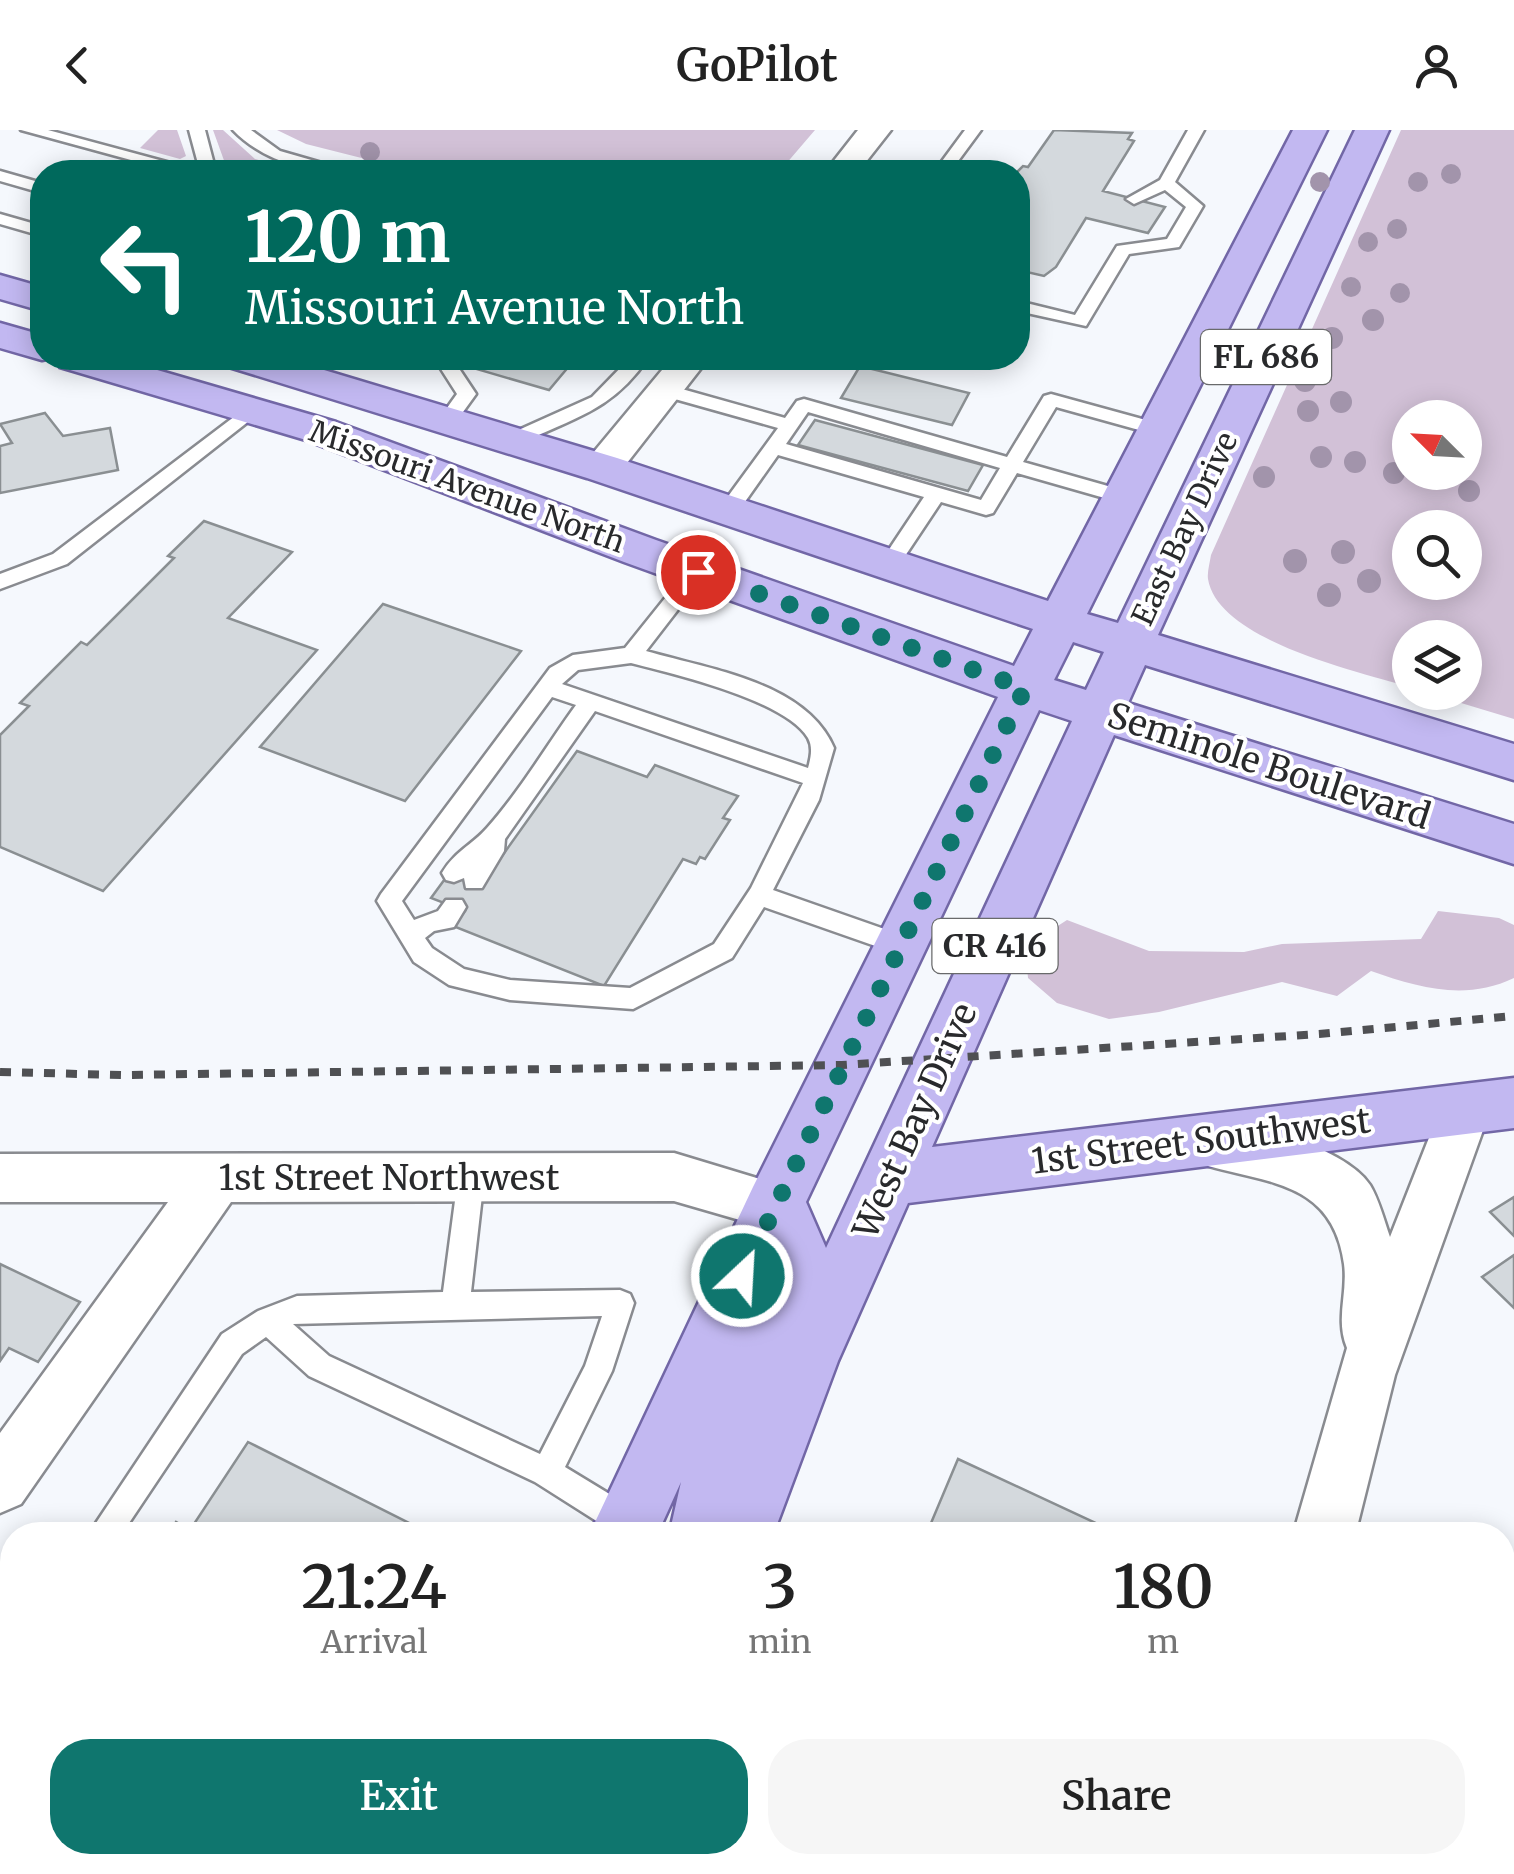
<!DOCTYPE html>
<style>
body{margin:0;font-family:Merriweather,serif;background:#f6f6f6;color:#222;height:100vh;display:flex;flex-direction:column;font-size:38px;white-space:nowrap}
*{box-sizing:border-box;margin:0}
p{font-size:32px;color:#767676}
.icon{flex:none;width:55px;height:55px;fill:none;stroke:currentColor;stroke-width:2;stroke-linecap:round;stroke-linejoin:round}
.map{position:relative;flex:1;overflow:hidden}
.sheet{position:absolute;left:0px;top:1392px;width:1515px;height:352px;display:flex;flex-direction:column;background:#fff;border-radius:40px 40px 0 0;box-shadow:0 5px 25px #0003}
.sheet>*{flex:none}
.hud{position:absolute;left:30px;top:30px;width:1000px;height:210px;border-radius:40px;box-shadow:0 5px 25px #0003;background:#00695c;color:#fff;overflow:hidden}
.needle{width:65px;rotate:294deg}
.controls{position:absolute;left:1392px;top:270px;display:grid;gap:20px}
.controls a{display:grid;place-items:center;width:90px;height:90px;border-radius:50%;background:#fff;box-shadow:0 5px 25px #0003;font-size:50px}
.pin{position:absolute;display:grid;place-items:center;width:85px;height:85px;color:#fff;margin:-42px;border:5px solid #fff;border-radius:50%;box-shadow:0 2px 10px #0007}
.me{position:absolute;width:110px;margin:-55px;rotate:25deg;stroke-linejoin:round;filter:drop-shadow(0 0 8px #0008)}
.turn{display:flex;align-items:center;gap:35px;height:210px;padding:0 50px;font-size:45px}
.turn .icon{width:130px;height:130px;stroke-width:2.5}
.turn b{display:block;font-size:70px;line-height:85px}
.eta{display:flex;justify-content:space-evenly;align-items:center;height:170px;text-align:center}
.eta b{font-size:60px;font-weight:600;line-height:70px}
.cta{display:flex;gap:20px;margin-top:auto;padding:20px 50px}
.cta a{flex:1;height:115px;border-radius:40px;background:#0f766e;color:#fff;font-size:40px;font-weight:600;line-height:115px;text-align:center}
.cta a+a{background:#f6f6f6;color:#222}
header{display:flex;justify-content:space-between;align-items:center;height:130px;padding:0 50px;background:#fff;font-size:45px;font-weight:600}
.map>svg:first-child{display:block}
</style>
<header><svg class="icon" aria-label="back" viewBox="0 0 24 24"><path d="M15 5l-7 7 7 7"/></svg>GoPilot<svg class="icon" aria-label="person" viewBox="0 0 24 24"><circle cx="12" cy="8" r="4"/><path d="M4 21q1-7 8-7t8 7"/></svg></header>
<div class="map">
<svg width="1514" height="1744" viewBox="0 0 1514 1744">
<rect width="100%" height="100%" fill="#f5f8fd"/>
<!-- green -->
<path fill="#d2c1d7" fill-rule="evenodd" d="M 158,0 L 177,0 L 186,26 L 180,29 L 140,18 Z
M 213,0 L 223,0 L 255,29 L 303,42 L 262,34 L 252,42 L 233,42 L 226,36 Z
M 277,0 L 815,0 L 779,42 L 417,42 L 306,14 Z
M 1401,0 L 1514,0 L 1514,589 L 1428,563 L 1465,562 L 1465,508 L 1410,508 L 1410,557 C 1360,542 1218,511 1208,449 C 1207,442 1210,432 1211,425 ZM 1410,288 L 1465,288 L 1465,342 L 1410,342 ZM 1410,398 L 1465,398 L 1465,452 L 1410,452 Z
M 1438,781 L 1499,788 L 1514,795 L 1514,848 C 1466,871 1419,858 1371,841 L 1337,866 L 1282,852 L 1159,882 L 1109,889 L 1057,873 L 1028,848 L 1025,817 L 1067,790 L 1149,821 L 1244,822 L 1282,814 L 1421,809 Z"/>
<!-- building -->
<path fill="#d4d9dd" stroke="#8a8f92" stroke-width="2.5" d="M 1054,0 L 1132,3 L 1128,9 L 1134,11 L 1103,61 L 1165,77 L 1148,103 L 1086,88 L 1056,137 L 1044,146 L 1018,140 L 1017,42 L 1023,36 L 1028,37 Z
M 461,228 L 571,228 L 575,229 L 549,260 L 456,233 Z
M 860,236 L 969,263 L 952,295 L 841,268 Z
M 45,283 L 63,306 L 110,298 L 118,340 L 0,363 L 0,316 L 12,313 L 0,294 Z
M 815,290 L 983,335 L 968,361 L 798,315 Z
M 204,391 L 292,422 L 228,488 L 317,520 L 103,761 L 0,717 L 0,605 L 29,576 L 20,573 L 81,512 L 87,515 L 174,428 L 168,426 Z
M 383,474 L 521,521 L 405,671 L 260,617 Z
M 577,621 L 647,647 L 655,635 L 738,666 L 723,688 L 730,690 L 705,729 L 700,727 L 696,734 L 683,729 L 604,856 L 453,796 L 465,781 L 431,768 L 450,742 L 482,754 Z
M 1514,1067 L 1514,1106 L 1490,1082 Z
M 1514,1125 L 1514,1178 L 1482,1147 Z
M 0,1134 L 80,1172 L 38,1232 L 9,1218 L 0,1231 Z
M 248,1312 L 433,1405 L 168,1405 L 176,1392 L 190,1400 Z
M 958,1329 L 1115,1402 L 1113,1405 L 926,1405 Z
M 1502,1513 L 1514,1518 L 1514,1707 L 1502,1702 Z
M 134,1732 L 191,1732 L 211,1744 L 127,1744 Z
M 191,1732 L 376,1732 L 370,1744 L 211,1744 Z
M 1051,1732 L 1159,1732 L 1156,1744 L 1074,1744 Z"/>
<g fill="none" stroke-linecap="round" stroke-linejoin="round">
<!-- lane casing -->
<g stroke="#898b90" stroke-width="5">
<path id="lane" d="M 21,0 L 48,0 L 200,41 L 189,0 L 205,0 L 216,42 L 175,42 Z
M 233,0 L 251,0 L 280,21 L 353,42 C 311,45 263,31 233,0 Z
M 965,0 L 981,0 L 950,42 L 934,42 Z
M 1188,0 L 1204,0 L 1175,52 L 1203,76 L 1179,117 L 1129,124 L 1086,196 L 1018,181 L 1018,171 L 1075,185 L 1117,116 L 1167,109 L 1186,77 L 1165,60 L 1134,74 L 1126,69 L 1160,50 Z
M 0,41 L 42,53 L 42,63 L 0,51 Z
M 0,84 L 42,96 L 42,106 L 0,94 Z
M 434,228 L 452,228 L 476,264 L 455,293 L 441,293 L 439,289 L 457,264 Z
M 630,228 L 648,228 C 612,281 573,288 519,314 L 505,314 L 505,306 L 592,267 Z
M 664,254 L 785,288 L 797,271 L 804,269 L 1007,327 L 1044,266 L 1051,264 L 1164,295 L 1167,299 L 1157,305 L 1056,277 L 1023,332 L 1129,362 L 1129,372 L 1122,373 L 1017,343 L 993,383 L 986,385 L 941,372 L 895,441 L 888,443 L 878,436 L 924,367 L 778,325 L 735,386 L 721,386 L 721,376 L 778,298 L 657,264 L 655,260 ZM 808,282 L 1000,338 L 981,370 L 786,314 Z
M 251,274 L 260,280 L 258,284 L 67,434 L 0,459 L 0,444 L 53,424 Z
M 697,435 L 707,442 L 646,521 C 708,539 806,552 834,618 L 819,670 L 773,760 L 910,808 L 913,815 L 910,822 L 901,825 L 764,777 L 732,828 L 633,879 L 510,870 L 449,855 L 414,832 L 377,771 L 381,764 L 550,538 L 573,525 L 625,518 L 690,437 ZM 631,533 C 674,544 785,570 808,608 C 813,617 811,627 808,638 L 562,554 L 578,540 ZM 552,567 L 576,575 C 547,615 520,661 487,698 C 472,715 454,722 442,743 L 446,750 L 454,752 L 464,748 L 466,758 L 482,758 L 504,721 L 505,709 L 595,581 L 803,653 L 751,758 L 714,814 L 630,858 L 510,850 L 464,839 L 432,818 L 425,808 L 434,801 L 454,797 L 466,777 L 462,770 L 446,770 L 438,781 L 414,790 L 402,771 Z
M 471,1036 L 480,1040 L 484,1048 L 471,1162 L 620,1160 L 630,1164 L 634,1173 L 612,1241 L 565,1337 L 639,1382 L 643,1393 L 639,1404 L 617,1404 L 535,1352 L 309,1246 L 266,1207 L 242,1224 L 121,1405 L 88,1405 L 222,1204 L 258,1181 L 297,1166 L 443,1162 L 458,1048 L 462,1040 ZM 602,1186 L 585,1236 L 540,1324 L 329,1226 L 293,1194 Z
M 0,1503 L 12,1509 L 12,1542 L 0,1537 Z
M 750,1732 L 784,1732 L 785,1744 L 751,1744 Z
M 953,1732 L 1006,1732 L 1011,1744 L 958,1744 Z"/>
</g>
<!-- street casing -->
<g stroke="#898b90" stroke-width="5">
<path id="street" d="M 858,0 L 891,0 L 858,42 L 825,42 Z
M 672,228 L 709,228 L 616,347 L 602,351 L 588,347 L 583,338 L 588,329 Z
M 1465,955 L 1483,962 L 1491,978 L 1395,1245 L 1355,1405 L 1293,1405 L 1347,1218 C 1335,1189 1348,1164 1344,1134 C 1332,1044 1255,1054 1189,1030 L 1182,1014 L 1189,998 C 1231,982 1345,1016 1370,1055 C 1379,1070 1384,1090 1390,1107 L 1447,962 Z
M 674,1023 L 793,1059 L 801,1076 L 793,1093 L 774,1100 L 674,1071 L 231,1072 L 21,1374 L 0,1383 L 0,1303 L 168,1072 L 0,1072 L 0,1024 Z
M 1205,1732 L 1273,1732 L 1270,1744 L 1202,1744 Z"/>
</g>
<!-- primary casing -->
<g stroke="#7267a6" stroke-width="5">
<path id="primary" d="M 1293,0 L 1327,0 L 1087,484 L 1118,493 L 1355,0 L 1389,0 L 1158,505 L 1514,614 L 1514,650 L 1145,535 L 1128,573 L 1514,694 L 1514,734 L 1114,605 L 932,1017 L 1514,948 L 1514,998 L 908,1073 L 838,1231 L 773,1405 L 669,1405 L 681,1352 L 657,1405 L 589,1405 L 753,1057 L 998,567 L 624,432 L 306,310 L 60,237 L 54,228 L 116,228 L 336,292 L 656,410 L 1014,536 L 1033,499 L 587,348 L 229,237 L 223,228 L 284,228 L 617,328 L 1048,471 ZM 1073,512 L 1104,522 L 1086,560 L 1054,550 ZM 1039,580 L 1072,591 L 826,1118 L 806,1072 Z
M 0,145 L 42,157 L 42,181 L 0,169 Z
M 0,193 L 42,205 L 42,228 L 52,228 L 42,230 L 0,218 Z
M 445,1732 L 579,1732 L 575,1744 L 440,1744 Z
M 583,1732 L 658,1732 L 655,1744 L 579,1744 Z"/>
</g>
<!-- lane -->
<use href="#lane" fill="#fff" fill-rule="evenodd"/>
<!-- street -->
<use href="#street" fill="#fff" fill-rule="evenodd"/>
<!-- primary -->
<use href="#primary" fill="#c2b8f1" fill-rule="evenodd"/>
<!-- rail -->
<path stroke="#4f5053" stroke-width="8" stroke-dasharray="11 11" stroke-linecap="butt" d="M 0,942 L 123,945 L 842,935 L 1319,904 L 1514,886"/>
</g>
<!-- trees -->
<g fill="#a294ab">
<circle cx="370" cy="22" r="10"/>
<circle cx="1451" cy="44" r="10"/>
<circle cx="1320" cy="52" r="10"/>
<circle cx="1418" cy="52" r="10"/>
<circle cx="1397" cy="99" r="10"/>
<circle cx="1368" cy="112" r="10"/>
<circle cx="1351" cy="157" r="10"/>
<circle cx="1400" cy="163" r="10"/>
<circle cx="1373" cy="190" r="11"/>
<circle cx="1332" cy="208" r="11"/>
<circle cx="1305" cy="251" r="11"/>
<circle cx="1341" cy="272" r="11"/>
<circle cx="1308" cy="281" r="11"/>
<circle cx="1321" cy="327" r="11"/>
<circle cx="1355" cy="332" r="11"/>
<circle cx="1394" cy="343" r="11"/>
<circle cx="1264" cy="347" r="11"/>
<circle cx="1469" cy="361" r="11"/>
<circle cx="1343" cy="422" r="12"/>
<circle cx="1295" cy="431" r="12"/>
<circle cx="1369" cy="451" r="12"/>
<circle cx="1329" cy="465" r="12"/>
</g>
<g fill="none" stroke-linecap="round" stroke-linejoin="round">
<!-- route -->
<path stroke="#0f766e" stroke-width="18" stroke-dasharray="0 32.4" d="M 698,442 L 1025,558 L 742,1146"/>
</g>
<g text-anchor="middle" stroke-width="8" stroke-linejoin="round" paint-order="stroke">
<!-- far-street labels -->
<g font-size="30" fill="#292a2c" stroke="#fff">
<text transform="translate(467 357) rotate(20)" y="10">Missouri Avenue North</text>
<text transform="translate(1185 399) rotate(-65)" y="10">East Bay Drive</text>
</g>
<!-- shield labels -->
<g fill="#fff" stroke="#696a6b" stroke-width="2.5">
<rect x="1201" y="200" width="130" height="54" rx="8"/>
<rect x="932.5" y="789" width="125" height="54" rx="8"/>
</g>
<g font-size="32" font-weight="bold" fill="#292a2c">
<text x="1266" y="238">FL 686</text>
<text x="995" y="827">CR 416</text>
</g>
<!-- street labels -->
<g font-size="35" fill="#292a2c" stroke="#fff">
<text transform="translate(1269 636) rotate(18)" y="12">Seminole Boulevard</text>
<text transform="translate(915 991) rotate(-66)" y="12">West Bay Drive</text>
<text transform="translate(1201 1011) rotate(-7)" y="12">1st Street Southwest</text>
<text x="389" y="1060">1st Street Northwest</text>
</g>
</g>
</svg>
<div class="controls">
<a><svg class="needle" viewBox="-14 -14 28 28"><path d="M0-13l5 13h-10z" fill="#e53935"/><path d="M0 13l5-13h-10z" fill="#767676"/></svg></a>
<a><svg class="icon" aria-label="search" viewBox="0 0 24 24"><circle cx="10" cy="10" r="6"/><path d="M15 15l6 6"/></svg></a>
<a><svg class="icon" aria-label="layers" viewBox="0 0 24 24"><path d="M12 4l9 5-9 5-9-5zM3 14l9 5 9-5"/></svg></a>
</div>
<div class="pin" style="left:698px;top:442px;background:#d93025"><svg class="icon" aria-label="arrive" viewBox="0 0 24 24"><path d="M6 21V4h12l-3 4 3 4H6"/></svg></div>
<svg class="me" style="left:742px;top:1146px" viewBox="-20 -20 40 40"><circle r="17" fill="#0f766e" stroke="#fff" stroke-width="3"/><path d="M0-11L8 9 0 5-8 9z" fill="#fff"/></svg>
<div class="hud">
<div class="turn"><svg class="icon" aria-label="left" viewBox="0 0 24 24"><path d="M17 20v-9H6M10 6l-5 5 5 5"/></svg><div><b>120 m</b>Missouri Avenue North</div></div>
</div>
<section class="sheet">
<div class="eta">
<div><b>21:24</b><p>Arrival</p></div>
<div><b>3</b><p>min</p></div>
<div><b>180</b><p>m</p></div>
</div>
<div class="cta"><a>Exit</a><a>Share</a></div>
</section>
</div>
